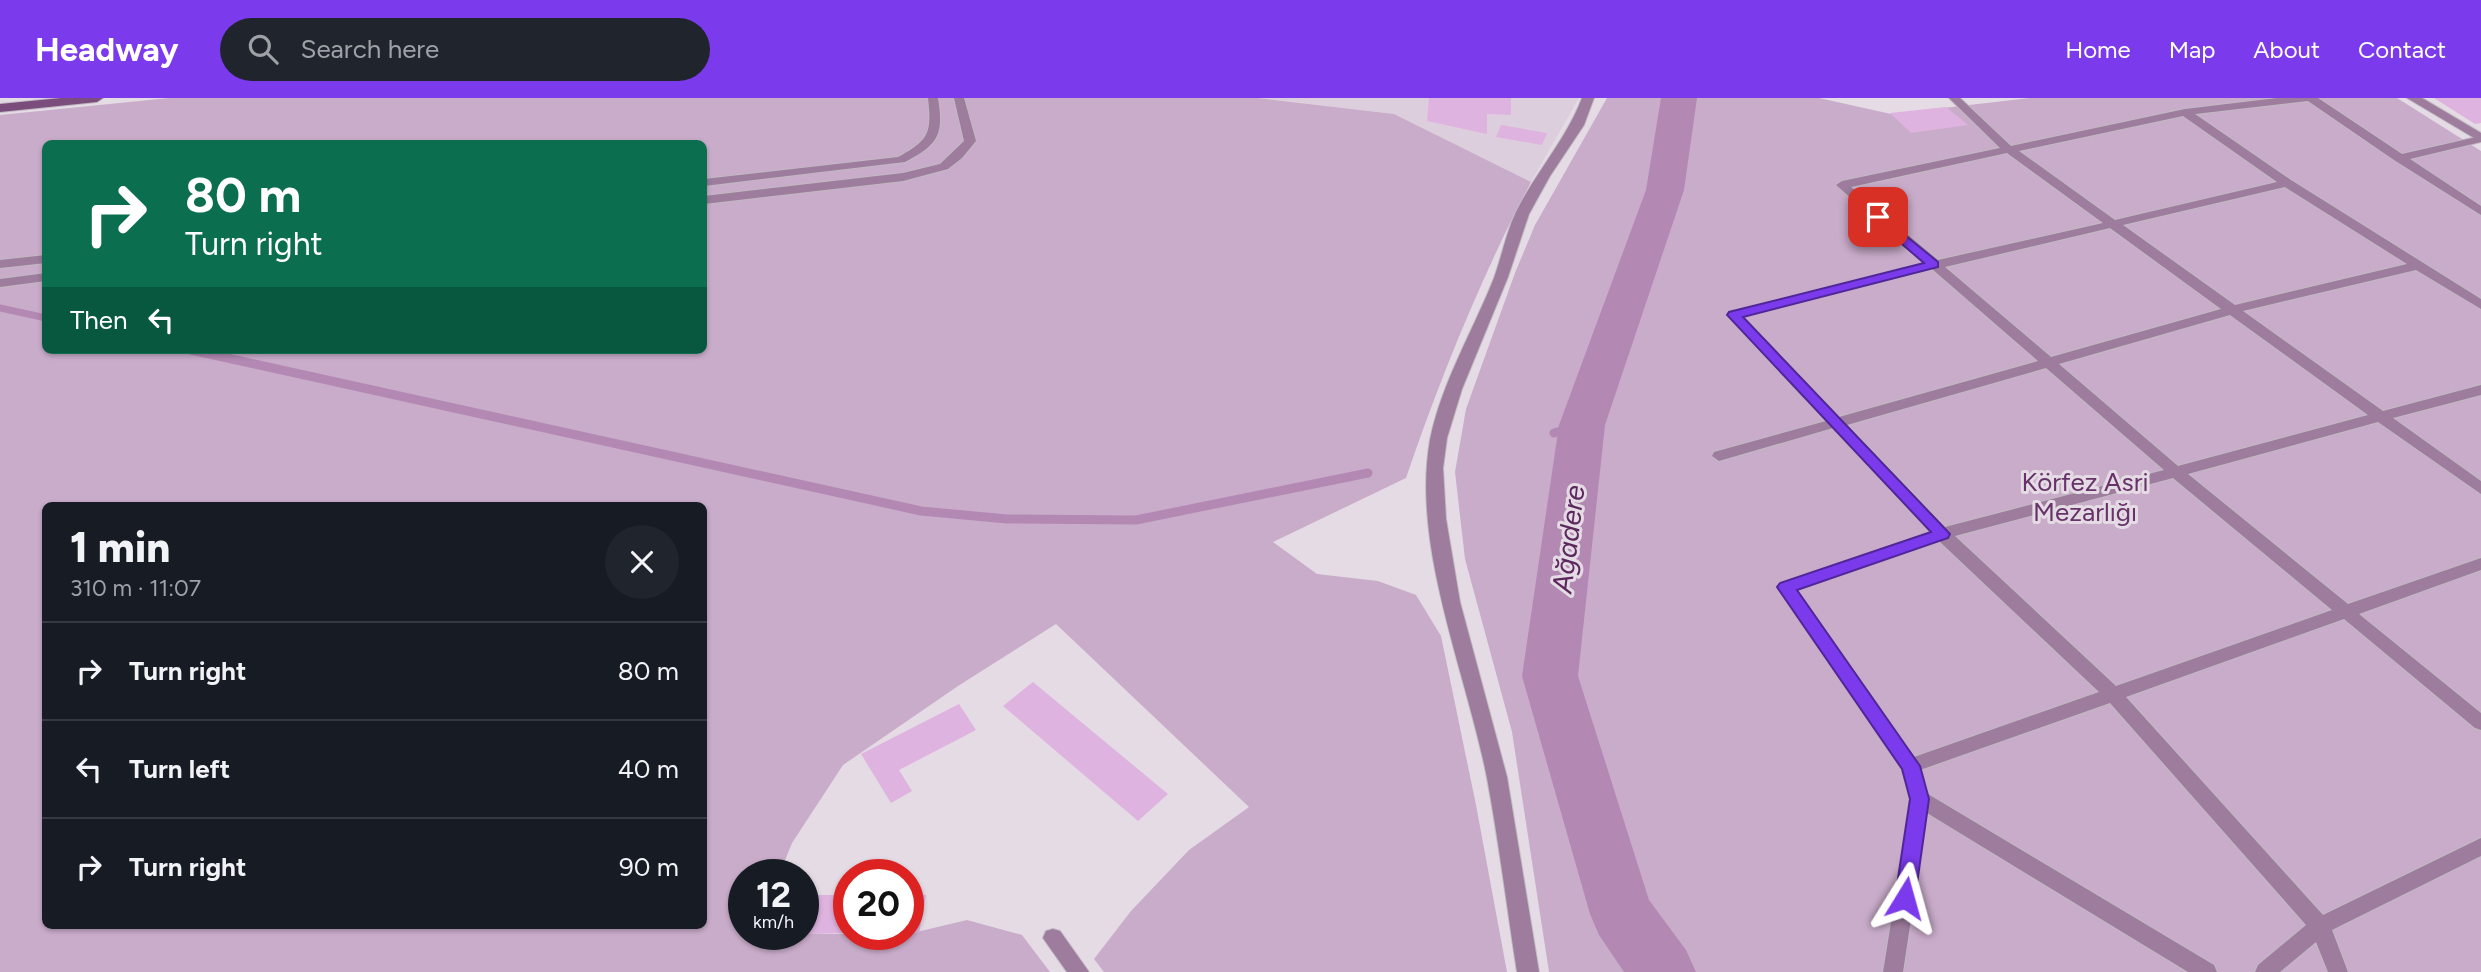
<!DOCTYPE html>
<meta charset="utf-8">
<style>
body{margin:0;font-family:Figtree,sans-serif;background:#20242c;color:#f1f3f6;height:100vh;display:flex;flex-direction:column;font-size:26px;white-space:nowrap}
*{box-sizing:border-box;margin:0}
p{font-size:23px;color:#9ea1a6}
.icon{flex:none;width:38px;height:38px;fill:none;stroke:currentColor;stroke-width:2;stroke-linecap:round;stroke-linejoin:round}
.map{position:relative;flex:1;overflow:hidden}
.sheet{position:absolute;left:42px;top:404px;width:665px;height:427px;display:flex;flex-direction:column;background:#171b24;border-radius:10px;box-shadow:0 2px 5px #0004}
.sheet>*{flex:none}
.banner{position:absolute;left:42px;top:42px;width:665px;height:214px;border-radius:10px;box-shadow:0 2px 5px #0004;background:#0b6e4f;color:#fff;overflow:hidden}
.speed{position:absolute;left:728px;top:761px;display:flex;gap:14px;font-size:35px;font-weight:700;text-align:center}
.speed>*{display:grid;place-content:center;width:91px;height:91px;border-radius:50%;background:#171b24;box-shadow:0 2px 5px #0004;line-height:1}
.speed small{font-size:18px;font-weight:400}
.speed .limit{border:10px solid #d22;background:#fff;color:#111}
.pin{position:absolute;display:grid;place-items:center;width:60px;height:60px;color:#fff;margin:-30px;border-radius:14px;box-shadow:0 4px 10px #0006}
.me{position:absolute;width:77px;margin:-38px;rotate:8deg;stroke-linejoin:round;filter:drop-shadow(0 0 5px #0008)}
.turn{display:flex;align-items:center;gap:24px;height:147px;padding:0 28px;font-size:32px}
.turn .icon{width:91px;height:91px;stroke-width:2.5}
.turn b{display:block;font-size:49px;line-height:60px}
.then{display:flex;align-items:center;height:66px;padding:0 28px;background:#0003;gap:14px;font-size:26px}
.round{display:grid;place-items:center;flex:none;width:74px;height:74px;border-radius:37px;background:#20242c}
.head{display:flex;align-items:center;justify-content:space-between;height:119px;padding:0 28px}
h1{font-size:42px;font-weight:800;line-height:52px}
ul{padding:0;list-style:none}
li{display:flex;align-items:center;gap:21px;height:98px;padding:0 28px;border-top:2px solid #363941}
li div{flex:1}
li b{display:block;font-size:26px}
li em{font-style:normal}
header{display:flex;align-items:center;gap:42px;box-sizing:border-box;height:98px;padding:0 35px;background:#7c3aed;color:#fff}
header strong{font-size:33px}
nav{display:flex;gap:38px;margin-inline-start:auto;font-size:24px}
.search{width:490px;height:63px;background:#20242c;display:flex;align-items:center;gap:18px;box-sizing:border-box;padding:0 24px;border-radius:38px;color:#9ea1a6;font-size:26px}
.map>svg:first-child{display:block}
</style>
<header>
<strong>Headway</strong>
<div class="search"><svg class="icon" aria-label="search" viewBox="0 0 24 24"><circle cx="10" cy="10" r="6"/><path d="M15 15l6 6"/></svg>Search here</div>
<nav><a>Home</a><a>Map</a><a>About</a><a>Contact</a></nav>
</header>
<div class="map">
<svg width="2481" height="874" viewBox="0 0 2481 874">
<rect width="100%" height="100%" fill="#e4dbe4"/>
<!-- built -->
<path fill="#ddcedd" d="M 1259,0 L 1579,0 L 1531,84 L 1394,16 Z"/>
<!-- green -->
<path fill="#c9acca" fill-rule="evenodd" d="M 169,0 L 1258,0 L 1394,16 L 1531,84 C 1482,177 1440,280 1406,380 L 1273,444 L 1317,476 L 1378,483 L 1416,497 L 1441,538 L 1476,707 L 1507,874 L 1104,874 L 1094,861 L 1131,813 L 1189,752 L 1249,709 L 1056,526 L 958,588 L 843,667 L 792,745 L 779,777 L 744,777 L 744,836 L 908,836 L 967,822 L 1022,837 L 1050,874 L 0,874 L 0,17 ZM 46,46 L 704,46 L 704,252 L 46,252 ZM 46,408 L 704,408 L 704,828 L 46,828 Z
M 1607,0 L 1819,0 L 1891,16 L 2030,0 L 2397,0 L 2481,53 L 2481,874 L 1549,874 L 1512,634 L 1465,461 L 1455,374 L 1466,311 L 1515,175 L 1535,127 Z"/>
<g fill="none" stroke-linecap="round" stroke-linejoin="round">
<!-- stream-far1 -->
<path stroke="#b389b4" stroke-width="7" d="M 0,210 L 46,220"/>
<!-- stream -->
<path stroke="#b389b4" stroke-width="9" d="M 191,252 L 921,413 L 1007,421 L 1136,422 L 1368,375
M 1554,335 L 1582,327"/>
<!-- river -->
<path fill="#b389b4" fill-rule="evenodd" d="M 1661,0 L 1697,0 L 1684,92 L 1605,327 L 1578,578 L 1649,802 L 1686,852 L 1696,874 L 1624,874 L 1599,837 L 1590,816 L 1522,578 L 1559,327 L 1646,92 Z"/>
</g>
<!-- building -->
<path fill="#dfb3df" d="M 1429,0 L 1511,0 L 1511,17 L 1487,16 L 1487,36 L 1427,23 Z
M 2434,0 L 2481,0 L 2481,25 L 2475,26 Z
M 1946,9 L 1968,27 L 1911,35 L 1890,15 Z
M 1501,27 L 1547,35 L 1542,47 L 1496,39 Z
M 1033,584 L 1168,696 L 1138,723 L 1003,608 Z
M 959,606 L 976,632 L 899,672 L 912,693 L 891,705 L 861,656 Z
M 816,797 L 849,797 L 849,835 L 808,836 Z
M 908,797 L 926,797 L 919,835 L 908,835 Z"/>
<g fill="none" stroke-linecap="round" stroke-linejoin="round">
<!-- service casing -->
<g stroke="#c1b9c1" stroke-width="2">
<path id="service" d="M 928,0 L 938,0 C 944,38 938,46 905,64 L 704,88 L 704,81 L 898,59 C 929,42 932,35 928,0 Z
M 954,0 L 964,0 L 976,43 L 962,60 L 948,71 L 903,83 L 704,106 L 704,98 L 903,75 L 940,66 L 964,43 Z
M 1949,0 L 1960,0 L 2011,48 L 2185,11 L 2277,0 L 2318,0 L 2402,56 L 2481,38 L 2481,44 L 2410,61 L 2481,108 L 2481,117 L 2394,62 L 2308,3 L 2195,16 L 2291,82 L 2481,201 L 2481,211 L 2416,172 L 2243,213 L 2383,313 L 2481,287 L 2481,297 L 2393,320 L 2481,383 L 2481,396 L 2378,324 L 2188,376 L 2348,506 L 2481,460 L 2481,472 L 2359,516 L 2481,615 L 2481,632 L 2475,630 L 2344,521 L 2126,599 L 2323,817 L 2481,740 L 2481,758 L 2332,832 L 2348,874 L 2328,874 L 2316,844 L 2280,874 L 2255,874 L 2258,867 L 2306,827 L 2110,605 L 1920,672 L 1928,696 L 2214,867 L 2217,874 L 2188,874 L 1927,715 L 1903,874 L 1883,874 L 1911,701 L 1902,671 L 1778,489 L 1780,485 L 1931,434 L 1833,330 L 1719,363 L 1712,358 L 1714,354 L 1826,323 L 1727,217 L 1729,214 L 1925,165 L 1836,87 L 1842,83 L 2000,50 ZM 2183,18 L 2277,84 L 2115,122 L 2019,53 ZM 2007,55 L 2103,125 L 1938,162 L 1851,89 ZM 2285,89 L 2407,166 L 2235,207 L 2123,127 ZM 2110,130 L 2221,211 L 2051,259 L 1945,169 ZM 1932,171 L 2038,263 L 1839,319 L 1743,219 ZM 2230,217 L 2368,317 L 2178,368 L 2059,266 ZM 2046,270 L 2164,372 L 1945,429 L 1847,327 ZM 2173,380 L 2332,512 L 2116,588 L 1955,438 ZM 1939,443 L 2099,594 L 1914,659 L 1797,492 Z
M 46,157 L 46,165 L 0,170 L 0,162 Z
M 46,175 L 46,183 L 0,189 L 0,181 Z
M 1053,831 L 1060,833 L 1089,874 L 1067,874 L 1043,840 L 1046,833 Z"/>
</g>
<!-- minor casing -->
<g stroke="#c1b9c1" stroke-width="2">
<path id="minor" d="M 1582,0 L 1594,0 L 1584,27 L 1550,78 L 1529,116 L 1508,179 L 1462,291 L 1447,340 L 1443,370 L 1446,421 L 1460,504 L 1507,679 L 1539,874 L 1517,874 C 1507,810 1499,744 1487,680 C 1467,576 1411,449 1430,342 C 1441,286 1473,233 1494,180 C 1502,158 1506,135 1516,114 C 1536,74 1566,42 1582,0 Z
M 2407,0 L 2422,0 L 2481,35 L 2481,44 Z"/>
</g>
<!-- secondary casing -->
<g stroke="#c1b9c1" stroke-width="2">
<path id="secondary" d="M 61,0 L 103,0 L 97,4 L 0,14 L 0,6 Z"/>
</g>
<!-- service -->
<use href="#service" fill="#9d7c9d" fill-rule="evenodd"/>
<!-- minor -->
<use href="#minor" fill="#9d7c9d" fill-rule="evenodd"/>
<!-- secondary -->
<use href="#secondary" fill="#7b4d7d" fill-rule="evenodd"/>
</g>
<!-- route -->
<path fill="#7c3aed" stroke="#51269a" stroke-width="2" d="M 1878,115 L 1938,164 L 1938,169 L 1743,219 L 1950,436 L 1948,440 L 1797,492 L 1920,668 L 1929,701 L 1915,800 L 1912,806 L 1905,809 L 1898,806 L 1895,800 L 1910,701 L 1902,671 L 1777,489 L 1780,485 L 1931,434 L 1727,217 L 1729,214 L 1924,165 L 1874,122 L 1874,116 Z"/>
<g text-anchor="middle" stroke-width="6" stroke-linejoin="round" paint-order="stroke">
<!-- park labels -->
<g font-size="26" fill="#673269" stroke="#e4dbe4">
<text x="2085" y="393">Körfez Asri<tspan x="2085" dy="30">Mezarlığı</tspan></text>
</g>
<!-- water labels -->
<g font-size="28" font-style="italic" fill="#5b275e" stroke="#e4dbe4">
<text transform="translate(1568 441) rotate(-83)" y="10">Ağadere</text>
</g>
</g>
</svg>
<div class="speed"><div>12<small>km/h</small></div><div class="limit">20</div></div>
<div class="pin" style="left:1878px;top:119px;background:#d93025"><svg class="icon" aria-label="arrive" viewBox="0 0 24 24"><path d="M6 21V4h12l-3 4 3 4H6"/></svg></div>
<svg class="me" style="left:1905px;top:800px" viewBox="-20 -20 40 40"><path d="M0-17L14 15 0 8-14 15z" fill="#7c3aed" stroke="#fff" stroke-width="4"/></svg>
<div class="banner">
<div class="turn"><svg class="icon" aria-label="right" viewBox="0 0 24 24"><path d="M7 20v-9h11M14 6l5 5-5 5"/></svg><div><b>80 m</b>Turn right</div></div>
<div class="then">Then<svg class="icon" aria-label="left" viewBox="0 0 24 24"><path d="M17 20v-9H6M10 6l-5 5 5 5"/></svg></div>
</div>
<section class="sheet">
<div class="head"><div><h1>1 min</h1><p>310 m · 11:07</p></div><a class="round"><svg class="icon" aria-label="close" viewBox="0 0 24 24"><path d="M6 6l12 12M18 6L6 18"/></svg></a></div>
<ul>
<li><svg class="icon" aria-label="right" viewBox="0 0 24 24"><path d="M7 20v-9h11M14 6l5 5-5 5"/></svg><div><b>Turn right</b></div><em>80 m</em></li>
<li><svg class="icon" aria-label="left" viewBox="0 0 24 24"><path d="M17 20v-9H6M10 6l-5 5 5 5"/></svg><div><b>Turn left</b></div><em>40 m</em></li>
<li><svg class="icon" aria-label="right" viewBox="0 0 24 24"><path d="M7 20v-9h11M14 6l5 5-5 5"/></svg><div><b>Turn right</b></div><em>90 m</em></li>
</ul>
</section>
</div>
